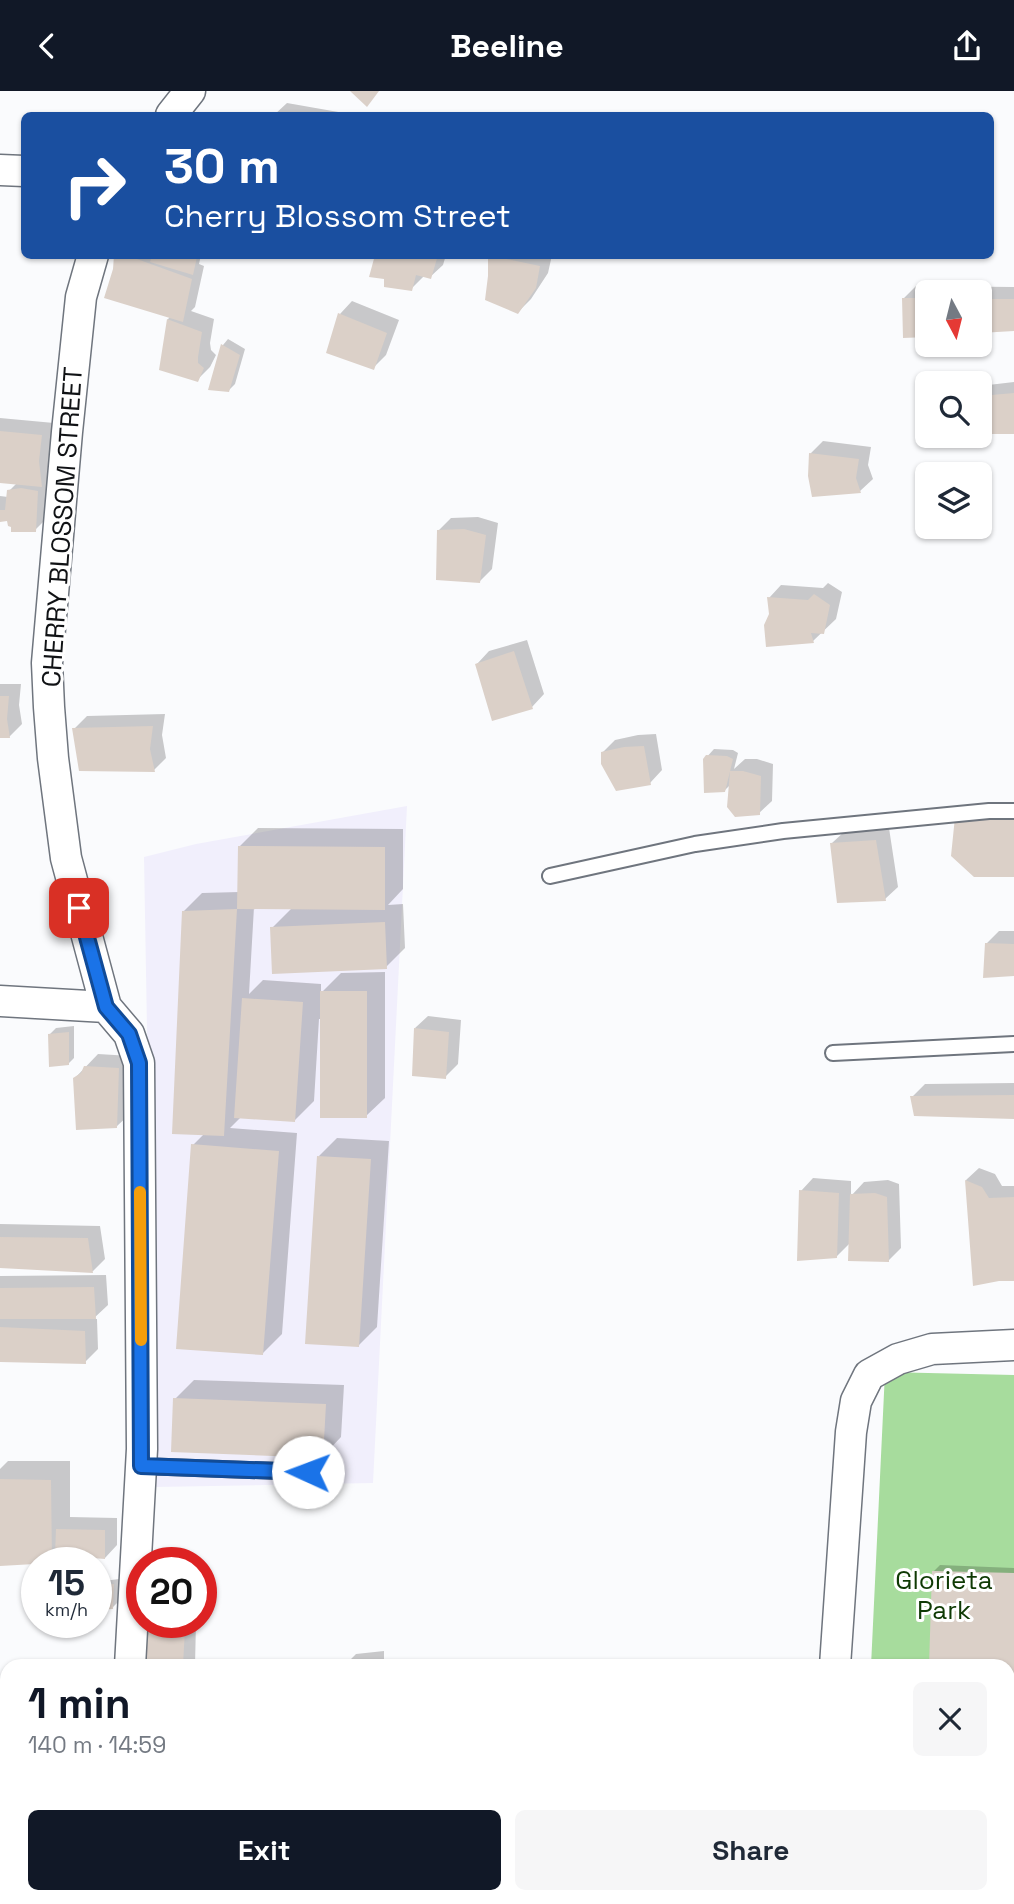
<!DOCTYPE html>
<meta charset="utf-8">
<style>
body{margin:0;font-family:"Space Grotesk",sans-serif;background:#f6f6f7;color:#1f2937;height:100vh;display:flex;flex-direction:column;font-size:26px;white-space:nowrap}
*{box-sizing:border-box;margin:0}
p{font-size:23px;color:#747a83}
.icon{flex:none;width:38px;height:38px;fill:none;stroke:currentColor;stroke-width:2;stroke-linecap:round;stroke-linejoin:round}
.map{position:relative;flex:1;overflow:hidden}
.side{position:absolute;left:0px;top:1568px;width:1015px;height:245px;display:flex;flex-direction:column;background:#fff;border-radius:21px 21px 0 0;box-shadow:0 2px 5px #0004}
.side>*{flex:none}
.hud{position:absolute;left:21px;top:21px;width:973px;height:147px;border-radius:10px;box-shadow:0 2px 5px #0004;background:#1a4fa0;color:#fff;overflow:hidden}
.needle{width:46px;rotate:173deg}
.fabs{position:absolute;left:915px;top:189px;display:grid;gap:14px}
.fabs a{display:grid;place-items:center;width:77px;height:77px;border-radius:10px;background:#fff;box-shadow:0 2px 5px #0004;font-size:35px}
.speed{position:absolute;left:21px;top:1456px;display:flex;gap:14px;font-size:35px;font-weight:700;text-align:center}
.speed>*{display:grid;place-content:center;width:91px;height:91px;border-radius:50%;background:#fff;box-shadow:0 2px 5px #0004;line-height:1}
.speed small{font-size:18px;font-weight:400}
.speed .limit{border:10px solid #d22;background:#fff;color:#111}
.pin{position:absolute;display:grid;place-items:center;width:60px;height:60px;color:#fff;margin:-30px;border-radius:14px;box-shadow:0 4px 10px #0006}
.me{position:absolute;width:77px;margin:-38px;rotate:272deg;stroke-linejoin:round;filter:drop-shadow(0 0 5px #0008)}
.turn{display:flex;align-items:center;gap:24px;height:147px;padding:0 28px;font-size:32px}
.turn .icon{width:91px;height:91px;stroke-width:2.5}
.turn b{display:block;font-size:49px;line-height:60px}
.round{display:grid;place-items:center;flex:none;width:74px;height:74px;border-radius:10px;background:#f6f6f7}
.overview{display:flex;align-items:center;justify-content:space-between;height:119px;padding:0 28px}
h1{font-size:42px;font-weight:600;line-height:52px;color:#111827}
.primary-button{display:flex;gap:14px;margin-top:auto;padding:14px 28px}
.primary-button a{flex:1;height:80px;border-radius:10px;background:#111827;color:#fff;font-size:28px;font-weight:600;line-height:80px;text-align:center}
.primary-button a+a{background:#f6f6f7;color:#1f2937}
header{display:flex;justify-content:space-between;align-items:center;height:91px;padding:0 28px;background:#111827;color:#fff;font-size:32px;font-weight:600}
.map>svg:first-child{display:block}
</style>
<header><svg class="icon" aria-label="back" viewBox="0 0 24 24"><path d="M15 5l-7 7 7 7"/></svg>Beeline<svg class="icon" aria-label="share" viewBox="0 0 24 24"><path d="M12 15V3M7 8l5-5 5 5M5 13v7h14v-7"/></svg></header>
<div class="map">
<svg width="1014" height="1813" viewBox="0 0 1014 1813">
<rect width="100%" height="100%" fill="#fafbfd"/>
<!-- education -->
<path fill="#f1effc" d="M 407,715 L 373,1392 L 155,1396 L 144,766 L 196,753 Z"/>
<!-- green -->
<path fill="#a7dc9d" d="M 885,1281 L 1014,1284 L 1014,1813 L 863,1813 L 863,1806 L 1008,1806 L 1008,1575 L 871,1575 Z"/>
<!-- shadow -->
<path fill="#0003" d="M 287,12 L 344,22 L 343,24 L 274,24 Z
M 116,164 L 201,164 L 199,173 L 204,175 L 195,216 L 191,220 L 214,228 L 210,252 L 211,259 L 216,264 L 210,276 L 197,289 L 161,278 L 168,228 L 171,225 L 115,178 Z
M 376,164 L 446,164 L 443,174 L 430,186 L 424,185 L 411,198 L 385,186 Z
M 490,164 L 552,164 L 548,182 L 531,208 L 518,221 Z
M 916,195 L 1014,196 L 1014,238 L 980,241 L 980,201 L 928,201 L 928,244 L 903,208 Z
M 352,210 L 399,229 L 386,264 L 373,277 L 340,223 Z
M 228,248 L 245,258 L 235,293 L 229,299 L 211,297 L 223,254 Z
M 1014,291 L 1014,341 L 980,342 L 980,295 Z
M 0,327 L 54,332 L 54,381 L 48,387 L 50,388 L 48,426 L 35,439 L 0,424 L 0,405 L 8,406 L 9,400 L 17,392 L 0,390 Z
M 823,350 L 871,356 L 868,374 L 873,388 L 860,400 L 810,363 Z
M 478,426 L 498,432 L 492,478 L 479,491 L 438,440 L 451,427 Z
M 828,492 L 842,501 L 836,528 L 813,550 L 771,524 L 769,507 L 781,494 L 823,497 Z
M 527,549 L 544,603 L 532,616 L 477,573 L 489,560 Z
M 0,593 L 21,593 L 19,614 L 22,633 L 9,646 L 0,645 Z
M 165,623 L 162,644 L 166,667 L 154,679 L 74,638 L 87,625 Z
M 656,643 L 662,679 L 650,692 L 603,661 L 615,649 L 638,644 Z
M 714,658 L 733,659 L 738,662 L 734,678 L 745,668 L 757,668 L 773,673 L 772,710 L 759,722 L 731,693 L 725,699 L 704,669 Z
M 258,737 L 403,738 L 403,798 L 388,814 L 403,813 L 405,857 L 386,876 L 272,837 L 292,817 L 254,816 L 249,903 L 263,889 L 321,893 L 321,902 L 341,882 L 385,881 L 385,1007 L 366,1025 L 322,928 L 319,928 L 314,1010 L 295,1029 L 241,1026 L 230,1037 L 297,1042 L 282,1243 L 263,1262 L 193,1054 L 204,1043 L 183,821 L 202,802 L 239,801 L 239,756 Z
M 889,737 L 898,796 L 885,808 L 832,752 L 845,740 Z
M 999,840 L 1014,840 L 1014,883 L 986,853 Z
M 428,925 L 461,929 L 458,973 L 445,986 L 415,937 Z
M 74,935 L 74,967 L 68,973 L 50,943 L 56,937 Z
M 98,963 L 131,965 L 130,1023 L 117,1035 L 75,987 Z
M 1014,992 L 1014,1026 L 912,1006 L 925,993 Z
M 337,1047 L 389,1050 L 377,1236 L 358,1255 L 319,1065 Z
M 979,1077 L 995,1083 L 1002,1095 L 1014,1095 L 1014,1188 L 999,1188 L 975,1193 L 966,1089 Z
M 813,1087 L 851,1090 L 851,1105 L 864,1091 L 888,1089 L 899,1093 L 901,1157 L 888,1170 L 850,1152 L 836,1166 L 801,1100 Z
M 0,1133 L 100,1135 L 105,1168 L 93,1180 L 0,1176 Z
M 106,1184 L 108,1214 L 93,1228 L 97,1228 L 98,1258 L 85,1271 L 0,1269 L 0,1185 Z
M 194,1289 L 344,1294 L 341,1346 L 323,1365 L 175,1308 Z
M 8,1370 L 70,1370 L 70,1426 L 117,1427 L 117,1454 L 105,1467 L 59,1463 L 51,1471 L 0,1474 L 0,1378 Z
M 940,1474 L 1014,1477 L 1014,1813 L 924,1813 L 924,1806 L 1008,1806 L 1008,1575 L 931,1575 L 934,1480 Z
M 119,1488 L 118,1511 L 112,1517 L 96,1517 L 96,1491 Z
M 142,1531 L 196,1531 L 195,1575 L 142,1575 Z
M 384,1560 L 384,1575 L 344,1575 L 356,1563 Z
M 221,1806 L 268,1806 L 268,1813 L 220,1813 Z
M 274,1806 L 323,1806 L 323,1808 L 318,1813 L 274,1813 Z"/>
<!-- building -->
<path fill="#dbd0c8" d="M 350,0 L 379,0 L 367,16 Z
M 114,164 L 126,164 L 192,188 L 183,231 L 104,207 L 113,178 Z
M 152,164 L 190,164 L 197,166 L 193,184 L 150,171 Z
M 375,164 L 438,164 L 431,188 L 416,184 L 412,200 L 384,196 L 384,188 L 369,186 Z
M 488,164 L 540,175 L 536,197 L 518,223 L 485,209 L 488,185 Z
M 902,207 L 928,207 L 928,246 L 903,247 Z
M 980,208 L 1014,208 L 1014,240 L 980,242 Z
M 338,222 L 387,242 L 374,279 L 326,262 Z
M 167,228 L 202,241 L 198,266 L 198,272 L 204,277 L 198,291 L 159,279 Z
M 221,253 L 240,264 L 229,301 L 208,299 Z
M 1014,302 L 1014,343 L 980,343 L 980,305 Z
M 0,340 L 42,344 L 39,370 L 42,396 L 0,392 Z
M 809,362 L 859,368 L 856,387 L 861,402 L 812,406 L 808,385 Z
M 21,397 L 38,400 L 36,441 L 11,441 L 11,436 L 8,435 L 7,430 L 0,431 L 0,419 L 5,419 L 7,399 Z
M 464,438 L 486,444 L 480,492 L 436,489 L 437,439 Z
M 814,503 L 830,514 L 824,543 L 811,542 L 814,552 L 766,556 L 764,534 L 769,523 L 767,506 L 808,509 Z
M 514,560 L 533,618 L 492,630 L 475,573 Z
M 0,605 L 9,605 L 7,628 L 10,647 L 0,647 Z
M 153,635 L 150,658 L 155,681 L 79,680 L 72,637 Z
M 644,655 L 651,694 L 616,700 L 601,673 L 601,661 L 624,656 Z
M 706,664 L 727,665 L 733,668 L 725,701 L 704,702 L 703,668 Z
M 730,680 L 743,680 L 761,685 L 760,724 L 735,726 L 727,716 Z
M 955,726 L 1014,728 L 1014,786 L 974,786 L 951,765 Z
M 876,749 L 886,810 L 837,812 L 830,752 Z
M 238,755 L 385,756 L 385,819 L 237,818 Z
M 237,818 L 224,1045 L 172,1043 L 182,820 Z
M 385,831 L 387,878 L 272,883 L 270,836 Z
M 985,852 L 1014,853 L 1014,885 L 983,887 Z
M 320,900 L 367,900 L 367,1027 L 320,1027 Z
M 242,907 L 303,911 L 295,1031 L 234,1027 Z
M 414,937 L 449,941 L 446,988 L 412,985 Z
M 69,941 L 69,974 L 49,976 L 48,943 Z
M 84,975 L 119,977 L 117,1037 L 76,1039 L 73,987 L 81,982 Z
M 1014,1004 L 1014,1028 L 914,1025 L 910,1005 Z
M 191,1053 L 279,1060 L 263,1264 L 176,1258 Z
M 317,1065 L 371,1068 L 359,1256 L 305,1253 Z
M 965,1089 L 982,1096 L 989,1107 L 1014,1106 L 1014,1190 L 999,1190 L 973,1195 Z
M 799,1099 L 839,1102 L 837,1167 L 797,1170 Z
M 875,1102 L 887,1106 L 889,1171 L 848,1170 L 850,1103 Z
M 0,1146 L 88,1147 L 93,1182 L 0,1177 Z
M 94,1196 L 96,1228 L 0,1228 L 0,1197 Z
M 0,1236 L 85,1240 L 86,1273 L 0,1271 Z
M 173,1307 L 326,1313 L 323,1367 L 171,1361 Z
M 0,1388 L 51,1389 L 52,1472 L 0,1475 Z
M 56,1438 L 105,1439 L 105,1468 L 55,1464 Z
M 932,1480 L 1014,1482 L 1014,1813 L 922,1813 L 922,1806 L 1008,1806 L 1008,1575 L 929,1575 Z
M 114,1493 L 113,1518 L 96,1519 L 96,1495 Z
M 137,1534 L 185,1538 L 183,1575 L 140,1575 Z
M 219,1806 L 257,1806 L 257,1813 L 219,1813 Z
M 273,1806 L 311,1806 L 311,1813 L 272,1813 Z"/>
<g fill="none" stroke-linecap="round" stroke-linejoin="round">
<!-- service casing -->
<g stroke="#6f757e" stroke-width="18">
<path id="service" d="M 550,785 L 695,753 L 783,740 L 989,720 L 1014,720
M 833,962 L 1014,953
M 141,1375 L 308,1381"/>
</g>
<!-- minor casing -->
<g stroke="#6f757e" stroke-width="33">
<path id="minor" d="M 171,24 L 190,0
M 0,79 L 24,80
M 93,164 L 81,206 L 67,341 L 47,572 L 49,616 L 53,667 L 66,767 L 106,916 L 129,943 L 139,972 L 142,1358 L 130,1575
M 0,910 L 106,916
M 835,1575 L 851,1341 L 856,1310 L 869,1284 L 898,1268 L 932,1258 L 1014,1254
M 96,1813 L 96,1806"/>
</g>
<!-- secondary casing -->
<g stroke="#6f757e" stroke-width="42">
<path id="secondary" d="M 0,1656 L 7,1657
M 825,1813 L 825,1806"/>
</g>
<!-- service -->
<use href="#service" stroke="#fff" stroke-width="14"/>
<!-- minor -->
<use href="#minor" stroke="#fff" stroke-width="30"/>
<!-- secondary -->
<use href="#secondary" stroke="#fff" stroke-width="38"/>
</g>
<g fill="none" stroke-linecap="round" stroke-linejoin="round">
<!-- route casing -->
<g stroke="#114b97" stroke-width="18">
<path id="route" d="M 79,817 L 106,916 L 129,943 L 139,972 L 141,1375 L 308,1381"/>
</g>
<!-- route -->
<use href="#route" stroke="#1a73e8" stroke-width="12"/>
<!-- slow -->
<path stroke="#f59e0b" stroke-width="12" d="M 140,1101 L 141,1249"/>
</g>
<g text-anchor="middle" stroke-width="6" stroke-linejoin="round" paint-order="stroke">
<!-- street labels -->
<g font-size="26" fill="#101215" stroke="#fff">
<text transform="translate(62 436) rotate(-86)" y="9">CHERRY BLOSSOM STREET</text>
</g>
<!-- park labels -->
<g font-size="26" fill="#0f3a04" stroke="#fff">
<text x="944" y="1498">Glorieta<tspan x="944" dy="30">Park</tspan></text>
</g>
</g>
</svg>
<div class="fabs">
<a><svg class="needle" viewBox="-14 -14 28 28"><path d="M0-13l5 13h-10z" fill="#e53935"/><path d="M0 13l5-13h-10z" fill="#747a83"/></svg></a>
<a><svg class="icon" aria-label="search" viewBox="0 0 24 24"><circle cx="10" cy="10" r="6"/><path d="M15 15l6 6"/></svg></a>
<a><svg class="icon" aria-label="layers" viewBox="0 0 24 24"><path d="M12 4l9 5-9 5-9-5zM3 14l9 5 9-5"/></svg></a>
</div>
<div class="speed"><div>15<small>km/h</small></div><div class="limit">20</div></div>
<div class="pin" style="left:79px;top:817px;background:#d93025"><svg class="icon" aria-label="arrive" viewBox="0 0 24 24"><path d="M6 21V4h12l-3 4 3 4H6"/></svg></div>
<svg class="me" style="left:308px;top:1381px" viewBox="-20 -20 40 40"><circle r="19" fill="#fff"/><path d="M0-13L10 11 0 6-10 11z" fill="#1a73e8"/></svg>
<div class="hud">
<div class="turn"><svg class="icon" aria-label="right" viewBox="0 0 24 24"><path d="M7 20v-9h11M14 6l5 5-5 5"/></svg><div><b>30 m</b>Cherry Blossom Street</div></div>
</div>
<section class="side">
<div class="overview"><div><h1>1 min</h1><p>140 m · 14:59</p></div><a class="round"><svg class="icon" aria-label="close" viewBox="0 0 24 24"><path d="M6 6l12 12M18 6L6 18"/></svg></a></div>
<div class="primary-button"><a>Exit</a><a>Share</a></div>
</section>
</div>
